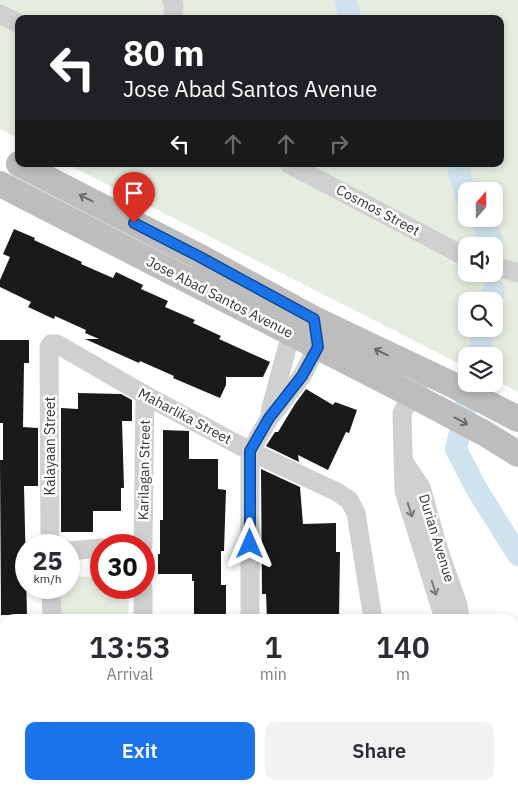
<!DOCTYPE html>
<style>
body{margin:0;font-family:"IBM Plex Sans",sans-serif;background:#f2f2f3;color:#2b2b33;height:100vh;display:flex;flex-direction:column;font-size:19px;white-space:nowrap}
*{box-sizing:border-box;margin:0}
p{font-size:16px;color:#7c7c81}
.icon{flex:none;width:28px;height:28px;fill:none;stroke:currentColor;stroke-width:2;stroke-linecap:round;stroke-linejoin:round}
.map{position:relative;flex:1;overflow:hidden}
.drawer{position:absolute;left:0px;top:614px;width:519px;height:176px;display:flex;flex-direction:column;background:#fff;border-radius:15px 15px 0 0;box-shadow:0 2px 8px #0003}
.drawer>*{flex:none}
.guide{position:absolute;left:15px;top:15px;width:489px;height:152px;border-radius:10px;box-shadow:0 2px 8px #0003;background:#202124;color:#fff;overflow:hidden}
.needle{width:32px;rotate:20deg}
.controls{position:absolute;left:458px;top:182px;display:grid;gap:10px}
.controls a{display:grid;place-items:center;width:45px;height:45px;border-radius:10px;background:#fff;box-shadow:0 2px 8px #0003;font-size:25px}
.speed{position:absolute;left:15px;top:534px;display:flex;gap:10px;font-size:25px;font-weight:700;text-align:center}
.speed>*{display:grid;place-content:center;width:65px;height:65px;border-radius:50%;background:#fff;box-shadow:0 2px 8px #0003;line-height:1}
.speed small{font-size:12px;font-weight:400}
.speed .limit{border:8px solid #d22;background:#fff;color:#111}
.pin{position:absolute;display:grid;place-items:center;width:42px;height:42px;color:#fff;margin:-51px -21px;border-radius:50% 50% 50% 0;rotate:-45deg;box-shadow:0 0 5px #0007}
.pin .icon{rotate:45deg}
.me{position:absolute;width:55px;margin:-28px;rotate:0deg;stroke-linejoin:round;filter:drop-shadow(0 0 4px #0008)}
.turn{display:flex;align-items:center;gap:18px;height:105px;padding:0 25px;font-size:22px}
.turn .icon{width:65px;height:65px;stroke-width:2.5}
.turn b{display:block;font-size:35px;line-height:42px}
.lanes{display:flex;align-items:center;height:48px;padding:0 25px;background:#0003;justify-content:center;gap:25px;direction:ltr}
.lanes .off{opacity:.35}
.eta{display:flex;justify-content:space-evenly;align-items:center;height:85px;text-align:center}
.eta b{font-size:30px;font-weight:600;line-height:35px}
.cta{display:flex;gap:10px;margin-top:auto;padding:10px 25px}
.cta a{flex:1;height:58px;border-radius:10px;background:#1a73e8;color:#fff;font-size:20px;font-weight:600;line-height:58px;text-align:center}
.cta a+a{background:#f2f2f3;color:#2b2b33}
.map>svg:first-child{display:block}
</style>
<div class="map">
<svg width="518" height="789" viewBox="0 0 518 789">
<rect width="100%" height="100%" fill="#fff"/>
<!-- green -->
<path fill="#e6ecdf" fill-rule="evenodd" d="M 0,0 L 518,0 L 518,392 L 494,379 L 494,356 L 466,356 L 466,367 L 67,164 L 500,164 L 500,19 L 19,19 L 19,139 L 0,129 ZM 466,191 L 494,191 L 494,219 L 466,219 ZM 466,246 L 494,246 L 494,274 L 466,274 ZM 466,301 L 494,301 L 494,329 L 466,329 Z
M 69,576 L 101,577 L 101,588 L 129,588 L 128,619 L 58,619 L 59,588 L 69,588 Z"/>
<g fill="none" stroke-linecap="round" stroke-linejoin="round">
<!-- canal -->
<path stroke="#cfe2ee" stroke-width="22" d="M 345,0 L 351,19
M 460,164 L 459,172 L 466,196
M 480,219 L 492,239
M 491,301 L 494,290
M 478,356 L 484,329
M 471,384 L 456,449 L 476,488 L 518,555"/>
</g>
<!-- building -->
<path fill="#1a1a1a" d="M 14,229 L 35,238 L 34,240 L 82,262 L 81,264 L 113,278 L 116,272 L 143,285 L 141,289 L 168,301 L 165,307 L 195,320 L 193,323 L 221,336 L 219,339 L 270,362 L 263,377 L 226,377 L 226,385 L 220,398 L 173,378 L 174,376 L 140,361 L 139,363 L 85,339 L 99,339 L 85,333 L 86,330 L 55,316 L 54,319 L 28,307 L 31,302 L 0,287 L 0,280 L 10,257 L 3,254 Z
M 0,340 L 29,340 L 29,363 L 24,363 L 23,427 L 38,428 L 38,486 L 24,486 L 27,615 L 1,615 L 0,460 L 3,460 L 3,423 L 0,423 Z
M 306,389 L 333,405 L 335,402 L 357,410 L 349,433 L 346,432 L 328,470 L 298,455 L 299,462 L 266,446 L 275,432 L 278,432 L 295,404 Z
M 78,393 L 121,394 L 132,400 L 132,421 L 122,421 L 124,488 L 121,488 L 121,511 L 93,511 L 93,532 L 61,532 L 61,408 L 78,409 Z
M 163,430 L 189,431 L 189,459 L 218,459 L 218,489 L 226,490 L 224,551 L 221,551 L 221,585 L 226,585 L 226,615 L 224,615 L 224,619 L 194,619 L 194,581 L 192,581 L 192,574 L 158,574 L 158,554 L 160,554 L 160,520 L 163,520 Z
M 261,469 L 300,487 L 303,524 L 336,523 L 336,552 L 340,552 L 339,619 L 267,619 L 266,594 L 262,594 Z"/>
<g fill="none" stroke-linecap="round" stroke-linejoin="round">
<!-- street -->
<path stroke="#d0d0d0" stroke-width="19" d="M 0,14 L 19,24
M 172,19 L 174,5 L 172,0
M 289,164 L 466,257
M 494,266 L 518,273
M 425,373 L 402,413 L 404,491 L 441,609 L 447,619
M 270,412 L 287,348 L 293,335 L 303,328
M 404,462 L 421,487 L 439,551 L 458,605 L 460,619
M 50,545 L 49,347 L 51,344 L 57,344 L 145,395 L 250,451 L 337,492 L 349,500 L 356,513 L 373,619
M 143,545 L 145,395
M 69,551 L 101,548
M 51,588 L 52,619
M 143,588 L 143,619
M 250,619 L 250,451 L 269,419 L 302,376 L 317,347 L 316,335
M 514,754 L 518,752
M 55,785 L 55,789
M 149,785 L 150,789
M 257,785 L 257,789
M 305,789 L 321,785
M 510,789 L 510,785"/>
<!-- secondary -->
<path stroke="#bdbdbd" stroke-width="26" d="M 19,164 L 200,257 L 314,319 L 451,384 L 518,419
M 0,184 L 412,395 L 484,433 L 518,454"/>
</g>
<!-- one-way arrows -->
<defs><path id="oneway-shaft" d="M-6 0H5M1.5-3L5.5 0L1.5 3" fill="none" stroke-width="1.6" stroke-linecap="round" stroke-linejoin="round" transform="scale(1.25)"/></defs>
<g stroke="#6a6a6a">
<use href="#oneway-shaft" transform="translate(86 198) rotate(-153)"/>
<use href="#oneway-shaft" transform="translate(381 352) rotate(-154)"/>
<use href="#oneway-shaft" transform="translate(461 421) rotate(28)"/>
</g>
<g stroke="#7a7a7a">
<use href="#oneway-shaft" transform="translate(410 510) rotate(72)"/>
<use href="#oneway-shaft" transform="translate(434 588) rotate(73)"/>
</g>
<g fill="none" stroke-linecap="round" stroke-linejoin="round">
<!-- route casing -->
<g stroke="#114b97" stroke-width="12">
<path id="route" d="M 134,223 L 200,257 L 314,319 L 318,347 L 302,376 L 269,418 L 250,451 L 250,544"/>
</g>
<!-- route -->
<use href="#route" stroke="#1a73e8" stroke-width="9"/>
</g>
<g text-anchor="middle" stroke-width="5" stroke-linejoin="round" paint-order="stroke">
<!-- street labels -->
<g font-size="14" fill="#333" stroke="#fff">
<text transform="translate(378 210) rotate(28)" y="5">Cosmos Street</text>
<text transform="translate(220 297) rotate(27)" y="5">Jose Abad Santos Avenue</text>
<text transform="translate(185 416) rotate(28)" y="5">Maharlika Street</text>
<text transform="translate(50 446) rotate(-90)" y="5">Kalayaan Street</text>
<text transform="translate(144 470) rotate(-89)" y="5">Karilagan Street</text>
<text transform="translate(437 538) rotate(73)" y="5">Durian Avenue</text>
</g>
</g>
</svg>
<div class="controls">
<a><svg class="needle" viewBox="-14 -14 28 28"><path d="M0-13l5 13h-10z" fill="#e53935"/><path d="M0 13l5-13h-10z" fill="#7c7c81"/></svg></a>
<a><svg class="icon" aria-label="sound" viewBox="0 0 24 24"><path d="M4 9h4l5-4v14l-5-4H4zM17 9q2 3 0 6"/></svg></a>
<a><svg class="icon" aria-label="search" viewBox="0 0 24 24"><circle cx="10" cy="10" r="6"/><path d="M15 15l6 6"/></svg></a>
<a><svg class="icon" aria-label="layers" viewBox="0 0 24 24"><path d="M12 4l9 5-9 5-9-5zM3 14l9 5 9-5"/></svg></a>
</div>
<div class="speed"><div>25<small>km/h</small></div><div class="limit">30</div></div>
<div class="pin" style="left:134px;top:223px;background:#d93025"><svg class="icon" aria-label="arrive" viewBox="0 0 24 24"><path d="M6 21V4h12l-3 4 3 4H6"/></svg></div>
<svg class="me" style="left:250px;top:544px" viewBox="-20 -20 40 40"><path d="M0-17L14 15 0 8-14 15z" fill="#1a73e8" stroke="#fff" stroke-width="4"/></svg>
<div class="guide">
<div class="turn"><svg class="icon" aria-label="left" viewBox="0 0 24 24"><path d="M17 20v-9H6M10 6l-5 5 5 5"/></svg><div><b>80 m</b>Jose Abad Santos Avenue</div></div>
<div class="lanes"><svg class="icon" aria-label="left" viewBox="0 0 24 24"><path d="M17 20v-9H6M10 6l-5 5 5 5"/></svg><svg class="icon off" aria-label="ahead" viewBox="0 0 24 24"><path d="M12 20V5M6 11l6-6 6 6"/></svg><svg class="icon off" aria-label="ahead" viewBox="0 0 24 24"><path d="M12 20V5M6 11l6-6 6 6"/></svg><svg class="icon off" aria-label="right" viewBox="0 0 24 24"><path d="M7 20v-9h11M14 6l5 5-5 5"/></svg></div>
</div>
<section class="drawer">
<div class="eta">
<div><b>13:53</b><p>Arrival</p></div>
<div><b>1</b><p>min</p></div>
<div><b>140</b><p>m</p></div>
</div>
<div class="cta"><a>Exit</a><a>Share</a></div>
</section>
</div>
